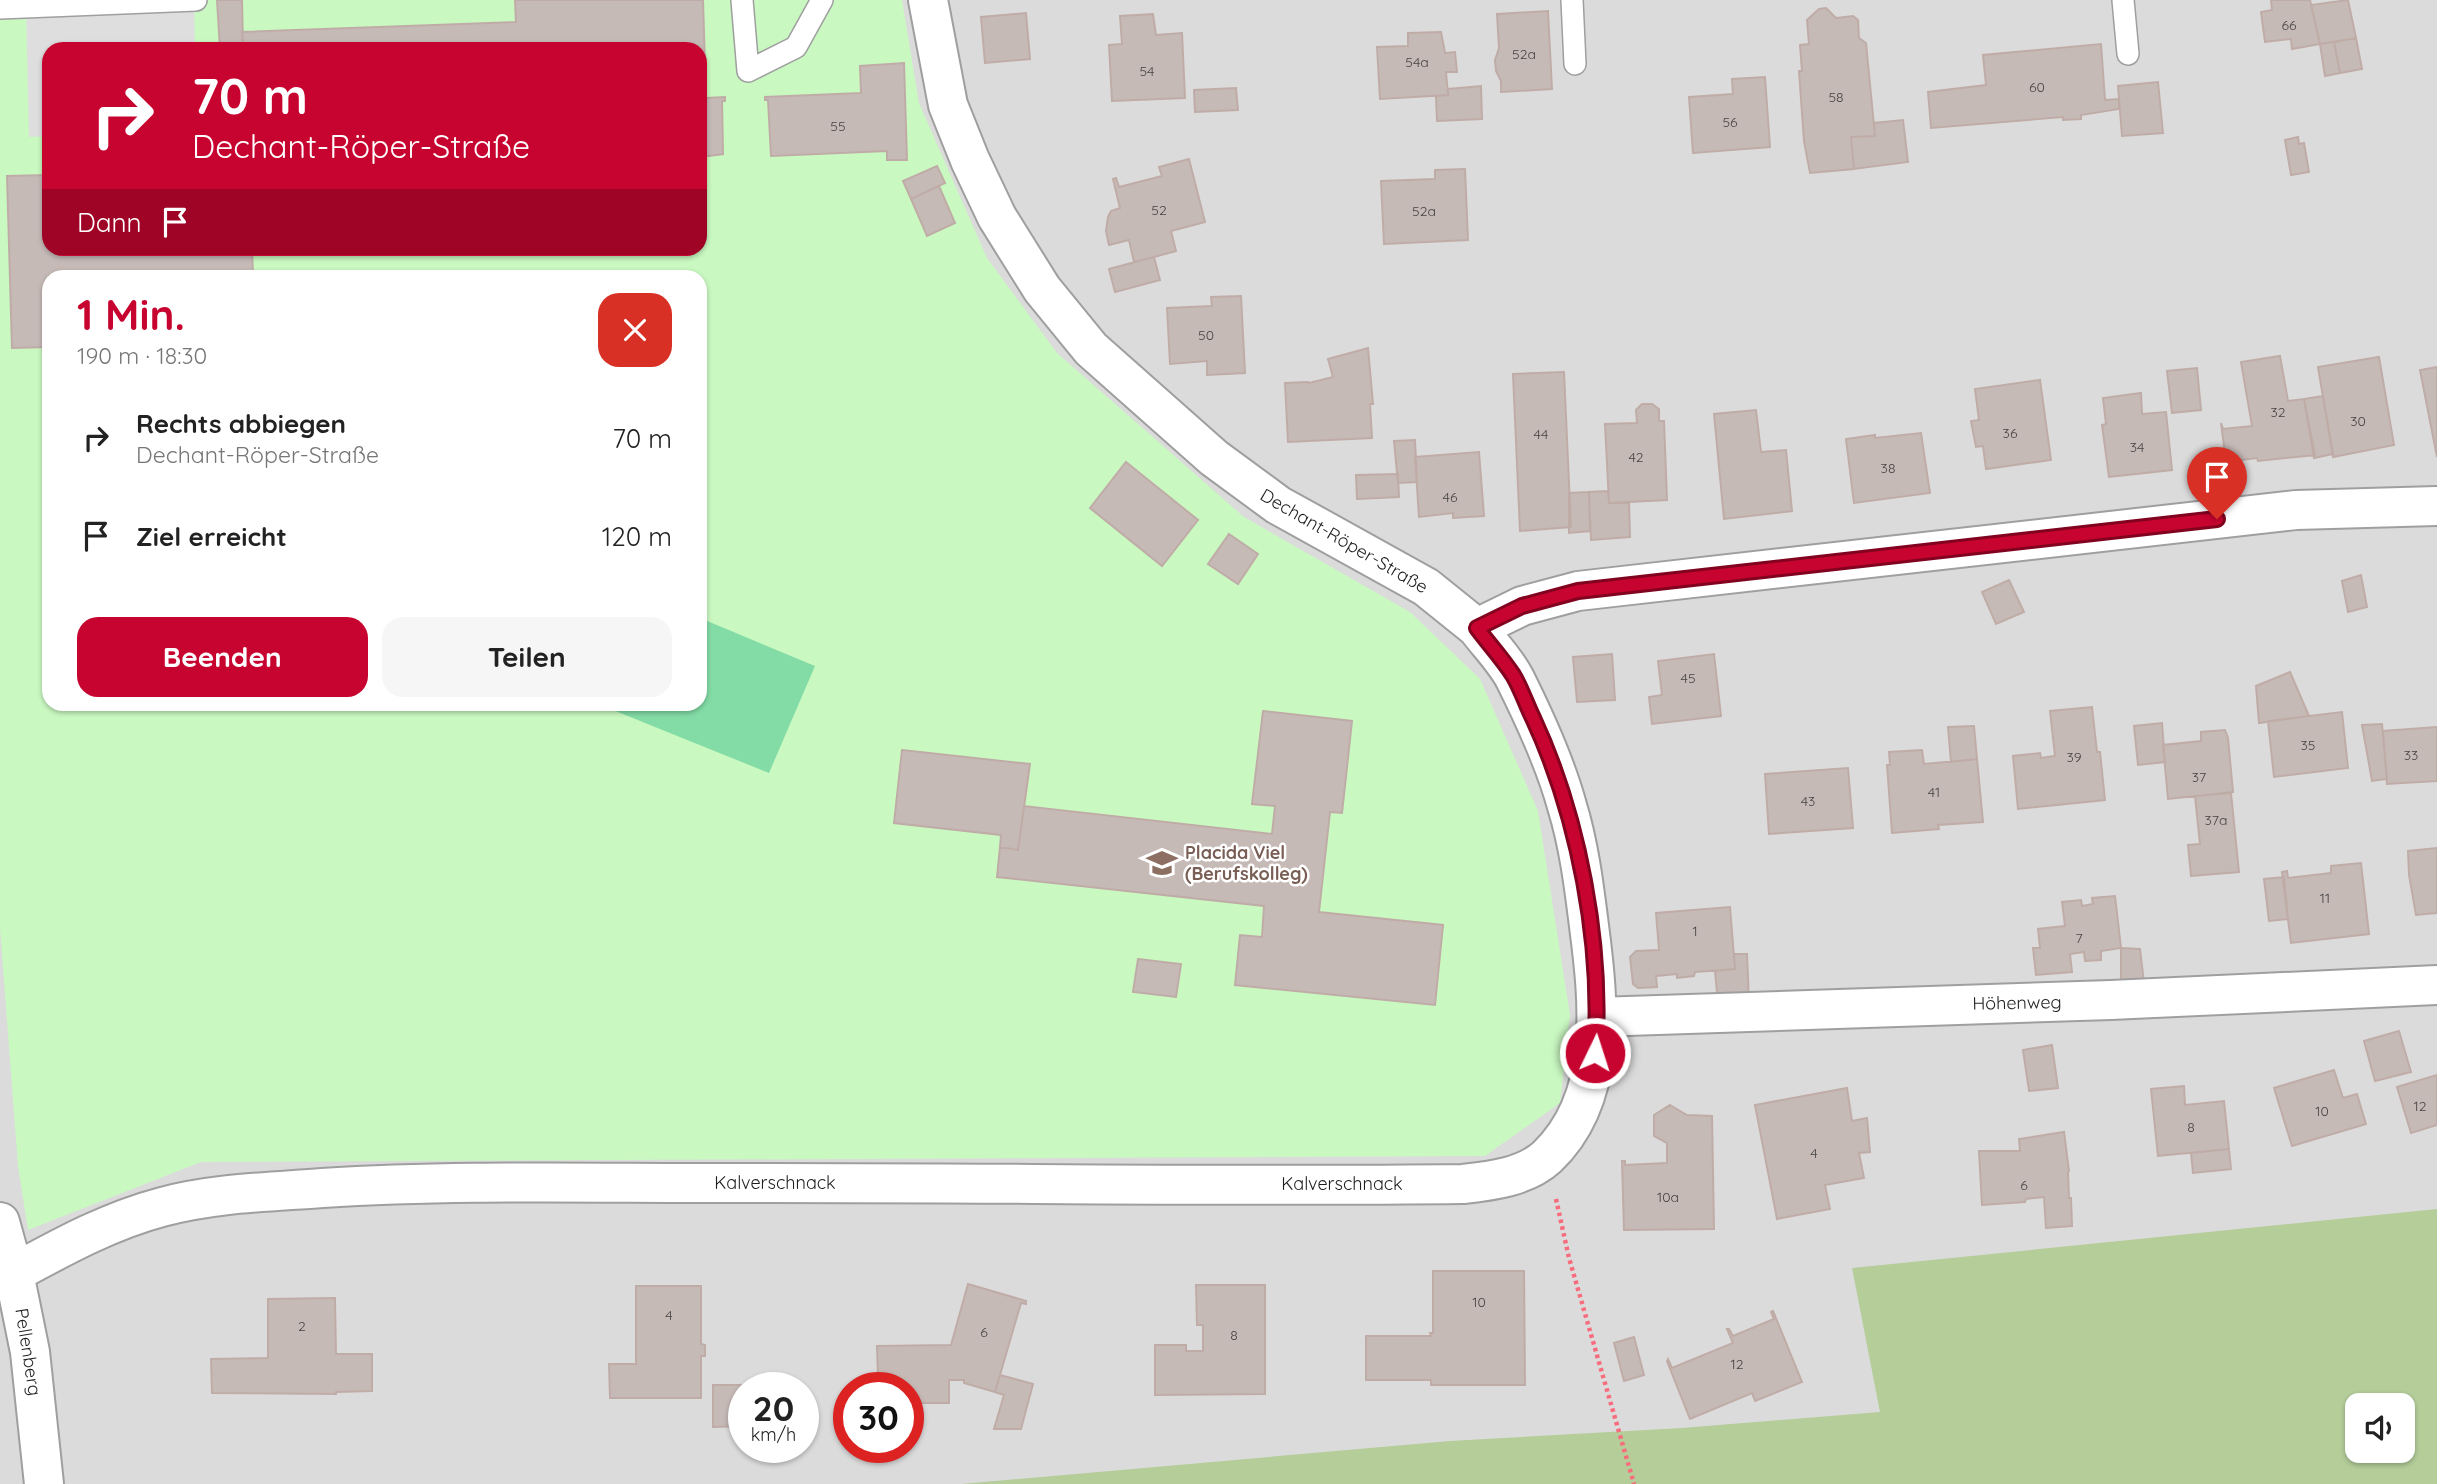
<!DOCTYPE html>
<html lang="de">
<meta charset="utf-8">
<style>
body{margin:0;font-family:Quicksand,sans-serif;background:#f6f6f6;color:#222;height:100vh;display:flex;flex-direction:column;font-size:26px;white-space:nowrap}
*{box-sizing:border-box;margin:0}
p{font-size:23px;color:#767676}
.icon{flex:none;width:38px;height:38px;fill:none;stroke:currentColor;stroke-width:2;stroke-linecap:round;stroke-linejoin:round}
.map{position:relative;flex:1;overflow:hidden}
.details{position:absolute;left:42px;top:270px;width:665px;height:441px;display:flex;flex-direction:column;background:#fff;border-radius:21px;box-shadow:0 2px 5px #0004}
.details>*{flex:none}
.top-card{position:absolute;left:42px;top:42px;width:665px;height:214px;border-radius:21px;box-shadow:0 2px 5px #0004;background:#c7042f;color:#fff;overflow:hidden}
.tools{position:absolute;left:2345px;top:1393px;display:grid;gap:14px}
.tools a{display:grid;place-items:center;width:70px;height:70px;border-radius:14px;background:#fff;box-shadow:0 2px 5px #0004;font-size:35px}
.speed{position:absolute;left:728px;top:1372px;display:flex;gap:14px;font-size:35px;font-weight:700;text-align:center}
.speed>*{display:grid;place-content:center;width:91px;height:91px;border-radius:50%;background:#fff;box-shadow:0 2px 5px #0004;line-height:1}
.speed small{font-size:18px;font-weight:400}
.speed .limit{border:10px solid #d22;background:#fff;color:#111}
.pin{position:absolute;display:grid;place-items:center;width:60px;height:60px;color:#fff;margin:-72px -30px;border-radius:50% 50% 50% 0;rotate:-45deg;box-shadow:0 0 7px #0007}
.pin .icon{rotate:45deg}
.me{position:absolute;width:77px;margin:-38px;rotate:4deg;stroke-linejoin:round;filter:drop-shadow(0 0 5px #0008)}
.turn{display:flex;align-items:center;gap:24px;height:147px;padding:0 35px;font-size:32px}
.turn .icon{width:91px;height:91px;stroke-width:2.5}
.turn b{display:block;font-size:49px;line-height:60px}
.then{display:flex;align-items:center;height:66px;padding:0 35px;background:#0003;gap:14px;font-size:26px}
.round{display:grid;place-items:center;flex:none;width:74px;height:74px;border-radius:21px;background:#f6f6f6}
.head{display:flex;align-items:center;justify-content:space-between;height:119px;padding:0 35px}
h1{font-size:42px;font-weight:700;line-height:52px;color:#c7042f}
.action{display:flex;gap:14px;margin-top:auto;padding:14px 35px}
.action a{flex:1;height:80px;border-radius:21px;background:#c7042f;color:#fff;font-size:28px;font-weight:700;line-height:80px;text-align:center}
.action a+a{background:#f6f6f6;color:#222}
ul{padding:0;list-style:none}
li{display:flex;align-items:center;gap:21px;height:98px;padding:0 35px}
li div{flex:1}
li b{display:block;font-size:26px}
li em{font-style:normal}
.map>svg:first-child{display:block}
</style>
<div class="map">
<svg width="2437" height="1484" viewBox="0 0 2437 1484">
<rect width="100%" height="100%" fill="#efe9e4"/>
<!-- residential -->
<path fill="#dcdbdb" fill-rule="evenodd" d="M 0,0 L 2437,0 L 2437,1484 L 0,1484 ZM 49,49 L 700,49 L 700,248 L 49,248 ZM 49,276 L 700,276 L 700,704 L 49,704 ZM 744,1388 L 803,1388 L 803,1447 L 744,1447 ZM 849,1388 L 908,1388 L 908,1447 L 849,1447 ZM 2357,1405 L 2403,1405 L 2403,1451 L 2357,1451 Z"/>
<!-- forest -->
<path fill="#b4cd99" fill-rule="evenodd" d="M 2437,1209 L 2437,1484 L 961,1484 L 1450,1441 L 1682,1428 L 1880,1412 L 1852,1268 ZM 2357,1405 L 2403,1405 L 2403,1451 L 2357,1451 Z"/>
<!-- park -->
<path fill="#c9f8c1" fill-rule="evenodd" d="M 0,0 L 902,0 L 919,103 L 987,258 L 1057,353 L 1244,517 L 1410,612 L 1480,679 L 1538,811 L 1570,1015 L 1560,1103 L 1485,1156 L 201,1162 L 28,1230 L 18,1166 L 0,928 ZM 49,49 L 700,49 L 700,248 L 49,248 ZM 49,276 L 700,276 L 700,704 L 49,704 Z"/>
<!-- pitch -->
<path fill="#83dca6" d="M 700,618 L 815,666 L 769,773 L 598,704 L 700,704 Z"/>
<!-- parking -->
<path fill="#dedede" d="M 194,0 L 195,49 L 49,49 L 49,136 L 29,137 L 26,8 Z"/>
<!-- building -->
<path fill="#c6bab7" stroke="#c0aca7" stroke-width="2" d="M 217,0 L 242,0 L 243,49 L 220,49 Z
M 515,0 L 703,0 L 706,98 L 725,97 L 725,101 L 722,101 L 723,154 L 700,157 L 700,49 L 243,49 L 242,32 L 516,22 Z
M 2271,0 L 2310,0 L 2320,44 L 2292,49 L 2291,39 L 2265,42 L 2261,12 L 2272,10 Z
M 2348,0 L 2356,38 L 2320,44 L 2311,5 Z
M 1826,8 L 1836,18 L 1853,16 L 1858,20 L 1859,38 L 1866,43 L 1875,136 L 1851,137 L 1854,169 L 1810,173 L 1804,141 L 1799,71 L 1802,71 L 1800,45 L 1809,44 L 1807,20 L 1819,9 Z
M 1548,11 L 1552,89 L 1501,92 L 1501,81 L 1496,71 L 1495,60 L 1499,48 L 1497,14 Z
M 1026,13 L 1030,59 L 985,63 L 981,17 Z
M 1153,14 L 1156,35 L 1182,33 L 1185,98 L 1112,101 L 1109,45 L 1122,44 L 1120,16 Z
M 1441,32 L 1445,53 L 1455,52 L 1457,72 L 1446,72 L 1448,95 L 1380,99 L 1377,47 L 1408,46 L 1408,33 Z
M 2356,38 L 2362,69 L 2340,73 L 2334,42 Z
M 2334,42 L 2340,73 L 2325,76 L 2320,44 Z
M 2101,44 L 2105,100 L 2119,99 L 2119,109 L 2081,115 L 2081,119 L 2063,120 L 2063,117 L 1931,128 L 1928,92 L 1986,85 L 1983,55 Z
M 904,63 L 907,160 L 887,160 L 887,151 L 771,156 L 768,100 L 765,100 L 765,97 L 861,93 L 860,66 Z
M 1765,77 L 1770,147 L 1693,153 L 1689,97 L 1733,94 L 1732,79 Z
M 2158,82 L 2163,133 L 2122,136 L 2118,86 Z
M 1481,86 L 1482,119 L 1437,121 L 1436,96 L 1448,95 L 1448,89 Z
M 1236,88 L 1238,110 L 1195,112 L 1194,90 Z
M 1903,120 L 1908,162 L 1854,169 L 1851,137 L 1875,136 L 1874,123 Z
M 2298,137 L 2299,144 L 2304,143 L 2309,172 L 2291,175 L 2285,140 Z
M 1189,159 L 1205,222 L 1171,231 L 1176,251 L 1154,257 L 1134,262 L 1129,240 L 1109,245 L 1106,231 L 1108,217 L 1111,211 L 1120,208 L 1113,179 L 1116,178 L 1119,187 L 1162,176 L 1159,167 Z
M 937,166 L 945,183 L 911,199 L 903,181 Z
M 1465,169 L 1468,240 L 1384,244 L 1381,181 L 1435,179 L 1435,170 Z
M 49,175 L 49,248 L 252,248 L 253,276 L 49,276 L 49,347 L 12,348 L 7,176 Z
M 939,186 L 955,223 L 927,236 L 911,199 Z
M 1154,257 L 1160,280 L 1115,292 L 1109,269 Z
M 1241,296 L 1245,373 L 1207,375 L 1207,361 L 1170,364 L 1167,308 L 1212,306 L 1211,297 Z
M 1368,348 L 1373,404 L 1370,404 L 1372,438 L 1288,442 L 1285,383 L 1308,382 L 1309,383 L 1333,377 L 1328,359 Z
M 2280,356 L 2288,401 L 2304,399 L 2315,455 L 2258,461 L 2257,458 L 2226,462 L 2221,423 L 2223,429 L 2252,426 L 2241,362 Z
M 2379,357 L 2394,445 L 2333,457 L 2318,367 Z
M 2437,367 L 2437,457 L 2420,370 Z
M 2197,368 L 2201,410 L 2172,413 L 2167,371 Z
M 1564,372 L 1571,527 L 1520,531 L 1513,374 Z
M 2040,380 L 2051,460 L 1986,469 L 1983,446 L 1976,447 L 1971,421 L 1979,420 L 1975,389 Z
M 2141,393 L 2142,414 L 2166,412 L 2172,470 L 2109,477 L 2102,425 L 2106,424 L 2103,398 Z
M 2323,396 L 2333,454 L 2314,458 L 2304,399 Z
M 1642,404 L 1652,404 L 1659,409 L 1659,421 L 1664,421 L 1667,500 L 1609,503 L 1605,424 L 1637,423 L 1636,410 Z
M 1756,410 L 1761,452 L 1786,450 L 1792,511 L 1724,519 L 1714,414 Z
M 1921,433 L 1930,493 L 1854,503 L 1846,439 L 1875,435 L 1875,438 Z
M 1415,440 L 1417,482 L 1398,483 L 1394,441 Z
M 1479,452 L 1484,516 L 1453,518 L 1453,513 L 1419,517 L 1415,457 Z
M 1126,462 L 1198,520 L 1162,566 L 1090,508 Z
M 1398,474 L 1399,497 L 1357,499 L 1356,475 Z
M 1608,491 L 1609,503 L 1629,502 L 1630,537 L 1591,540 L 1589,492 Z
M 1589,492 L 1590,531 L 1569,533 L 1569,493 Z
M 1229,534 L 1258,554 L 1238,584 L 1208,564 Z
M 2361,575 L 2367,607 L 2348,612 L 2342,581 Z
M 2009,580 L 2024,612 L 1996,624 L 1982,592 Z
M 1612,654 L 1615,700 L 1577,702 L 1573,657 Z
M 1714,654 L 1721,716 L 1652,724 L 1649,697 L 1662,695 L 1658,661 Z
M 2290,672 L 2309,716 L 2259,723 L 2256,686 Z
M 2092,707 L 2097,752 L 2100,752 L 2105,800 L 2018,809 L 2013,756 L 2040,753 L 2041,758 L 2055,756 L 2050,711 Z
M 1263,711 L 1352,721 L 1342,813 L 1330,812 L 1319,912 L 1443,925 L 1435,1005 L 1235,985 L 1240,935 L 1262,937 L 1264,906 L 997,877 L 1000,847 L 1018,850 L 1024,806 L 1272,834 L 1275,806 L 1252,804 Z
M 2342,712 L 2348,768 L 2274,777 L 2268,721 Z
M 2162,723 L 2165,762 L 2138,765 L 2134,726 Z
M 2382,724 L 2387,779 L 2372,781 L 2362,725 Z
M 1974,726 L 1977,759 L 1951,762 L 1948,727 Z
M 2437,727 L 2437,781 L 2387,784 L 2383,731 Z
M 2225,730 L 2228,738 L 2233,792 L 2168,799 L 2163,745 L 2201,741 L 2201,732 Z
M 902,750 L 1030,764 L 1018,850 L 1000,847 L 1001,835 L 894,823 Z
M 1922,750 L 1924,764 L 1977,759 L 1983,822 L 1938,825 L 1939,829 L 1892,833 L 1887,765 L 1890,765 L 1889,752 Z
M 1848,768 L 1853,828 L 1769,834 L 1765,774 Z
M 2231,793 L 2239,872 L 2191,876 L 2188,845 L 2200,844 L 2195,796 Z
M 2437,848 L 2437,913 L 2416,915 L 2409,875 L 2408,851 Z
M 2361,863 L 2369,934 L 2291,943 L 2282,872 L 2287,871 L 2288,878 L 2331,873 L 2331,866 Z
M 2284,877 L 2288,919 L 2269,921 L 2264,879 Z
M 2115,896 L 2121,948 L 2101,951 L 2101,960 L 2085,961 L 2084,952 L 2070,954 L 2072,972 L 2036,975 L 2033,948 L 2040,948 L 2038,929 L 2065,926 L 2062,902 L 2081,900 L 2082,906 L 2093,904 L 2092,898 Z
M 1730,907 L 1735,969 L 1695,972 L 1694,976 L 1677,978 L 1677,974 L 1656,976 L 1657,987 L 1638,988 L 1633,984 L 1630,957 L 1636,951 L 1659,950 L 1656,913 Z
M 2121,948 L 2140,949 L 2144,983 L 2121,984 Z
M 1734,954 L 1747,954 L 1749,1002 L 1718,1003 L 1715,971 L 1735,969 Z
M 1138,959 L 1181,964 L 1176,997 L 1133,992 Z
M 2399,1031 L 2411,1072 L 2375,1081 L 2364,1041 Z
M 2052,1045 L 2058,1088 L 2029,1091 L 2023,1050 Z
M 2334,1070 L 2343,1098 L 2357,1094 L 2366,1124 L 2292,1146 L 2274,1088 Z
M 2437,1075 L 2437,1125 L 2411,1133 L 2397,1087 Z
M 2184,1086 L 2185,1105 L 2224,1101 L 2229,1149 L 2158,1156 L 2151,1089 Z
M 1847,1088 L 1852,1121 L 1867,1118 L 1870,1152 L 1859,1153 L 1864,1178 L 1825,1185 L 1830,1209 L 1777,1219 L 1755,1105 Z
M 1670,1105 L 1687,1115 L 1712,1116 L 1714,1229 L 1624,1230 L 1622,1161 L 1625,1161 L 1625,1165 L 1667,1163 L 1667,1143 L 1654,1136 L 1654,1115 Z
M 2064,1132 L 2069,1171 L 2068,1172 L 2069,1198 L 2071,1198 L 2072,1226 L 2046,1228 L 2044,1197 L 2026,1199 L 2025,1202 L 1982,1205 L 1979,1151 L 2020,1151 L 2019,1139 Z
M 2229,1149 L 2231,1169 L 2193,1173 L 2191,1153 Z
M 1433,1271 L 1524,1271 L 1525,1385 L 1431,1385 L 1431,1380 L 1366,1380 L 1366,1336 L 1431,1336 L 1430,1333 L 1433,1333 Z
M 968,1284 L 1026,1301 L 1026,1304 L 1021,1303 L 995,1392 L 964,1383 L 964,1380 L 949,1380 L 949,1403 L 908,1403 L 908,1388 L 876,1388 L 876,1378 L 878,1377 L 877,1346 L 951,1345 Z
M 1196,1285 L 1265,1285 L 1265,1394 L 1155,1395 L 1155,1345 L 1186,1345 L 1186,1351 L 1203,1351 L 1203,1325 L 1197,1325 Z
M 636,1286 L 701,1286 L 701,1344 L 705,1345 L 705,1356 L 701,1356 L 701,1398 L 610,1398 L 609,1364 L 636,1364 Z
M 335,1298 L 336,1354 L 372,1354 L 372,1391 L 336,1392 L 336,1394 L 212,1393 L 211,1359 L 268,1358 L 268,1299 Z
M 1773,1311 L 1802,1382 L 1755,1401 L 1752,1393 L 1690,1419 L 1667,1361 L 1668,1359 L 1672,1368 L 1733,1343 L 1727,1329 L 1729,1329 L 1733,1336 L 1774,1319 L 1771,1312 Z
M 1634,1337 L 1644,1375 L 1624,1381 L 1614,1343 Z
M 1000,1375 L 1033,1384 L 1021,1429 L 994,1429 L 1004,1395 L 995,1392 Z
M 713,1385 L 768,1385 L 768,1388 L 744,1388 L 744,1426 L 713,1427 Z"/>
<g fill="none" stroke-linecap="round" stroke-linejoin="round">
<!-- service casing -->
<g stroke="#9f9f9f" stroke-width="24">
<path id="service" d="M 742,0 L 748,71 L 796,47 L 822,0
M 1572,0 L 1575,64
M 2123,0 L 2128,54
M 0,8 L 196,0"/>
</g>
<!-- minor casing -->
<g stroke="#9f9f9f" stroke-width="42">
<path id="minor" d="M 928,0 L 948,105 L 970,160 L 997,217 L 1042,289 L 1091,349 L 1214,458 L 1278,505 L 1426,587 L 1477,628 L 1522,606 L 1578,591 L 2296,510 L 2437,506
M 1597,1017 L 2111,1000 L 2437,985
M 0,1222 L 14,1273 L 30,1352 L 44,1484
M 14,1273 C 62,1247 109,1221 162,1207 C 213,1193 269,1192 322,1188 C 452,1180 582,1183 712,1183 C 962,1182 1212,1187 1463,1184 C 1491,1181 1525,1177 1547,1157 C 1609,1098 1599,1002 1589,926 C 1584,886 1579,845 1567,806 C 1555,762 1535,719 1515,679 C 1506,661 1489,644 1477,628"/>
</g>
<!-- path -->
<path stroke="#f76d7d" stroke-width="4.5" stroke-dasharray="3.5 3.5" stroke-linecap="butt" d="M 1556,1199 L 1569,1258 L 1634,1484"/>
<!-- service -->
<use href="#service" stroke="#fff" stroke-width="21"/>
<!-- minor -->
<use href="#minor" stroke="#fff" stroke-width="38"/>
</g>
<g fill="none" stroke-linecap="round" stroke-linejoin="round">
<!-- route casing -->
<g stroke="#81031f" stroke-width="18">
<path id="route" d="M 1595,1053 C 1603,945 1579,817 1533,718 C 1526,704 1521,688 1513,675 C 1502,658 1488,643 1477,628 L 1522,606 L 1578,591 L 2217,519"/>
</g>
<!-- route -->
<use href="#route" stroke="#c7042f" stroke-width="12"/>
</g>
<!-- icons -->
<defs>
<g id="school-bare" transform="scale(2.415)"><path d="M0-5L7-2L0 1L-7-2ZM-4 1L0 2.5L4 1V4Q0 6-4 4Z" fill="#8d6e63" stroke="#fff" stroke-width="2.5" paint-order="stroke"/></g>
</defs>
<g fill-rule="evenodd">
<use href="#school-bare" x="1162" y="863"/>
</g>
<g text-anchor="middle" stroke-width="5" stroke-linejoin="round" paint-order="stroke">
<!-- number labels -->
<g font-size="14" fill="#484544">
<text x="2289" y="30">66</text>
<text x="1524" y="59">52a</text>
<text x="1417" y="67">54a</text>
<text x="1147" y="76">54</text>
<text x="2037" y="92">60</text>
<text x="1836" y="102">58</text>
<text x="1730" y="127">56</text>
<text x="838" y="131">55</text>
<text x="1159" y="215">52</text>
<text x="1424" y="216">52a</text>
<text x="1206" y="340">50</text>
<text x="2278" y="417">32</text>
<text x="2358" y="426">30</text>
<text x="2010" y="438">36</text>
<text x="1541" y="439">44</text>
<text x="2137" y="452">34</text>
<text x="1636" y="462">42</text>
<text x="1888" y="473">38</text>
<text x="1450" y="502">46</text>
<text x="1688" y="683">45</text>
<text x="2308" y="750">35</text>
<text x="2411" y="760">33</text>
<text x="2074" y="762">39</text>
<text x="2199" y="782">37</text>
<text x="1934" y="797">41</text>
<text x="1808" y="806">43</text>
<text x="2216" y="825">37a</text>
<text x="2325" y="903">11</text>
<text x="1695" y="936">1</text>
<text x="2079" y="943">7</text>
<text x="2420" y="1111">12</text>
<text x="2322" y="1116">10</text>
<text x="2191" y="1132">8</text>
<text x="1814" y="1158">4</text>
<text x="2024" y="1190">6</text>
<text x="1668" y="1202">10a</text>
<text x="1479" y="1307">10</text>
<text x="669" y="1320">4</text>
<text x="302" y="1331">2</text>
<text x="984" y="1337">6</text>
<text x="1234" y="1340">8</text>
<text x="1737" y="1369">12</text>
</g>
<!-- street labels -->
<g font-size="18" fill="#1e1e1e" stroke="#fff">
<text transform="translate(1344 541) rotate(30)" y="6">Dechant-Röper-Straße</text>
<text transform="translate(2017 1003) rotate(-1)" y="6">Höhenweg</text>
<text x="775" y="1189">Kalverschnack</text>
<text x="1342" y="1190">Kalverschnack</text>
<text transform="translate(28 1352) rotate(81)" y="6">Pellenberg</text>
</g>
<!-- education labels -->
<g font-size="18" font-weight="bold" fill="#785e54" stroke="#fff" text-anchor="start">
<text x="1185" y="859">Placida Viel<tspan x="1185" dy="21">(Berufskolleg)</tspan></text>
</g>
</g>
</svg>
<div class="tools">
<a><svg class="icon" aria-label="sound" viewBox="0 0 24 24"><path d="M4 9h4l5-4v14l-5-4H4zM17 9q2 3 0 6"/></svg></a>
</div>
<div class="speed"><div>20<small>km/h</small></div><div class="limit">30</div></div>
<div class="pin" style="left:2217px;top:519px;background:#d93025"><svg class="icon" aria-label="arrive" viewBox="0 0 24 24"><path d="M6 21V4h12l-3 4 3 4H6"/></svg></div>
<svg class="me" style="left:1595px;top:1053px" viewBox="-20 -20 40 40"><circle r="17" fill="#c7042f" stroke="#fff" stroke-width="3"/><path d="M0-11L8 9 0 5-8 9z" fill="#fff"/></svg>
<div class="top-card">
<div class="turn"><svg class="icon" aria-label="right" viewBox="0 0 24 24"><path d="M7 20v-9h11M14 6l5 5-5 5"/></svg><div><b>70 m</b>Dechant-Röper-Straße</div></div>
<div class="then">Dann<svg class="icon" aria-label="arrive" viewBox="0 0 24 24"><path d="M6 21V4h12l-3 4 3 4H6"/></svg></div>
</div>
<section class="details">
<div class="head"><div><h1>1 Min.</h1><p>190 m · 18:30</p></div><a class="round" style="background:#d93025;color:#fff"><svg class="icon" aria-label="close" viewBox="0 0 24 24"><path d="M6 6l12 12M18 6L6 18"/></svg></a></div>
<ul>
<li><svg class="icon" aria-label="right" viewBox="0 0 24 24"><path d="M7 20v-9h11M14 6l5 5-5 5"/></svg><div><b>Rechts abbiegen</b><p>Dechant-Röper-Straße</p></div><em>70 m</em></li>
<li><svg class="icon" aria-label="arrive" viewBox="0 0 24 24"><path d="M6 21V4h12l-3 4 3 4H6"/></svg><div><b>Ziel erreicht</b></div><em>120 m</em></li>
</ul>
<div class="action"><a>Beenden</a><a>Teilen</a></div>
</section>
</div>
